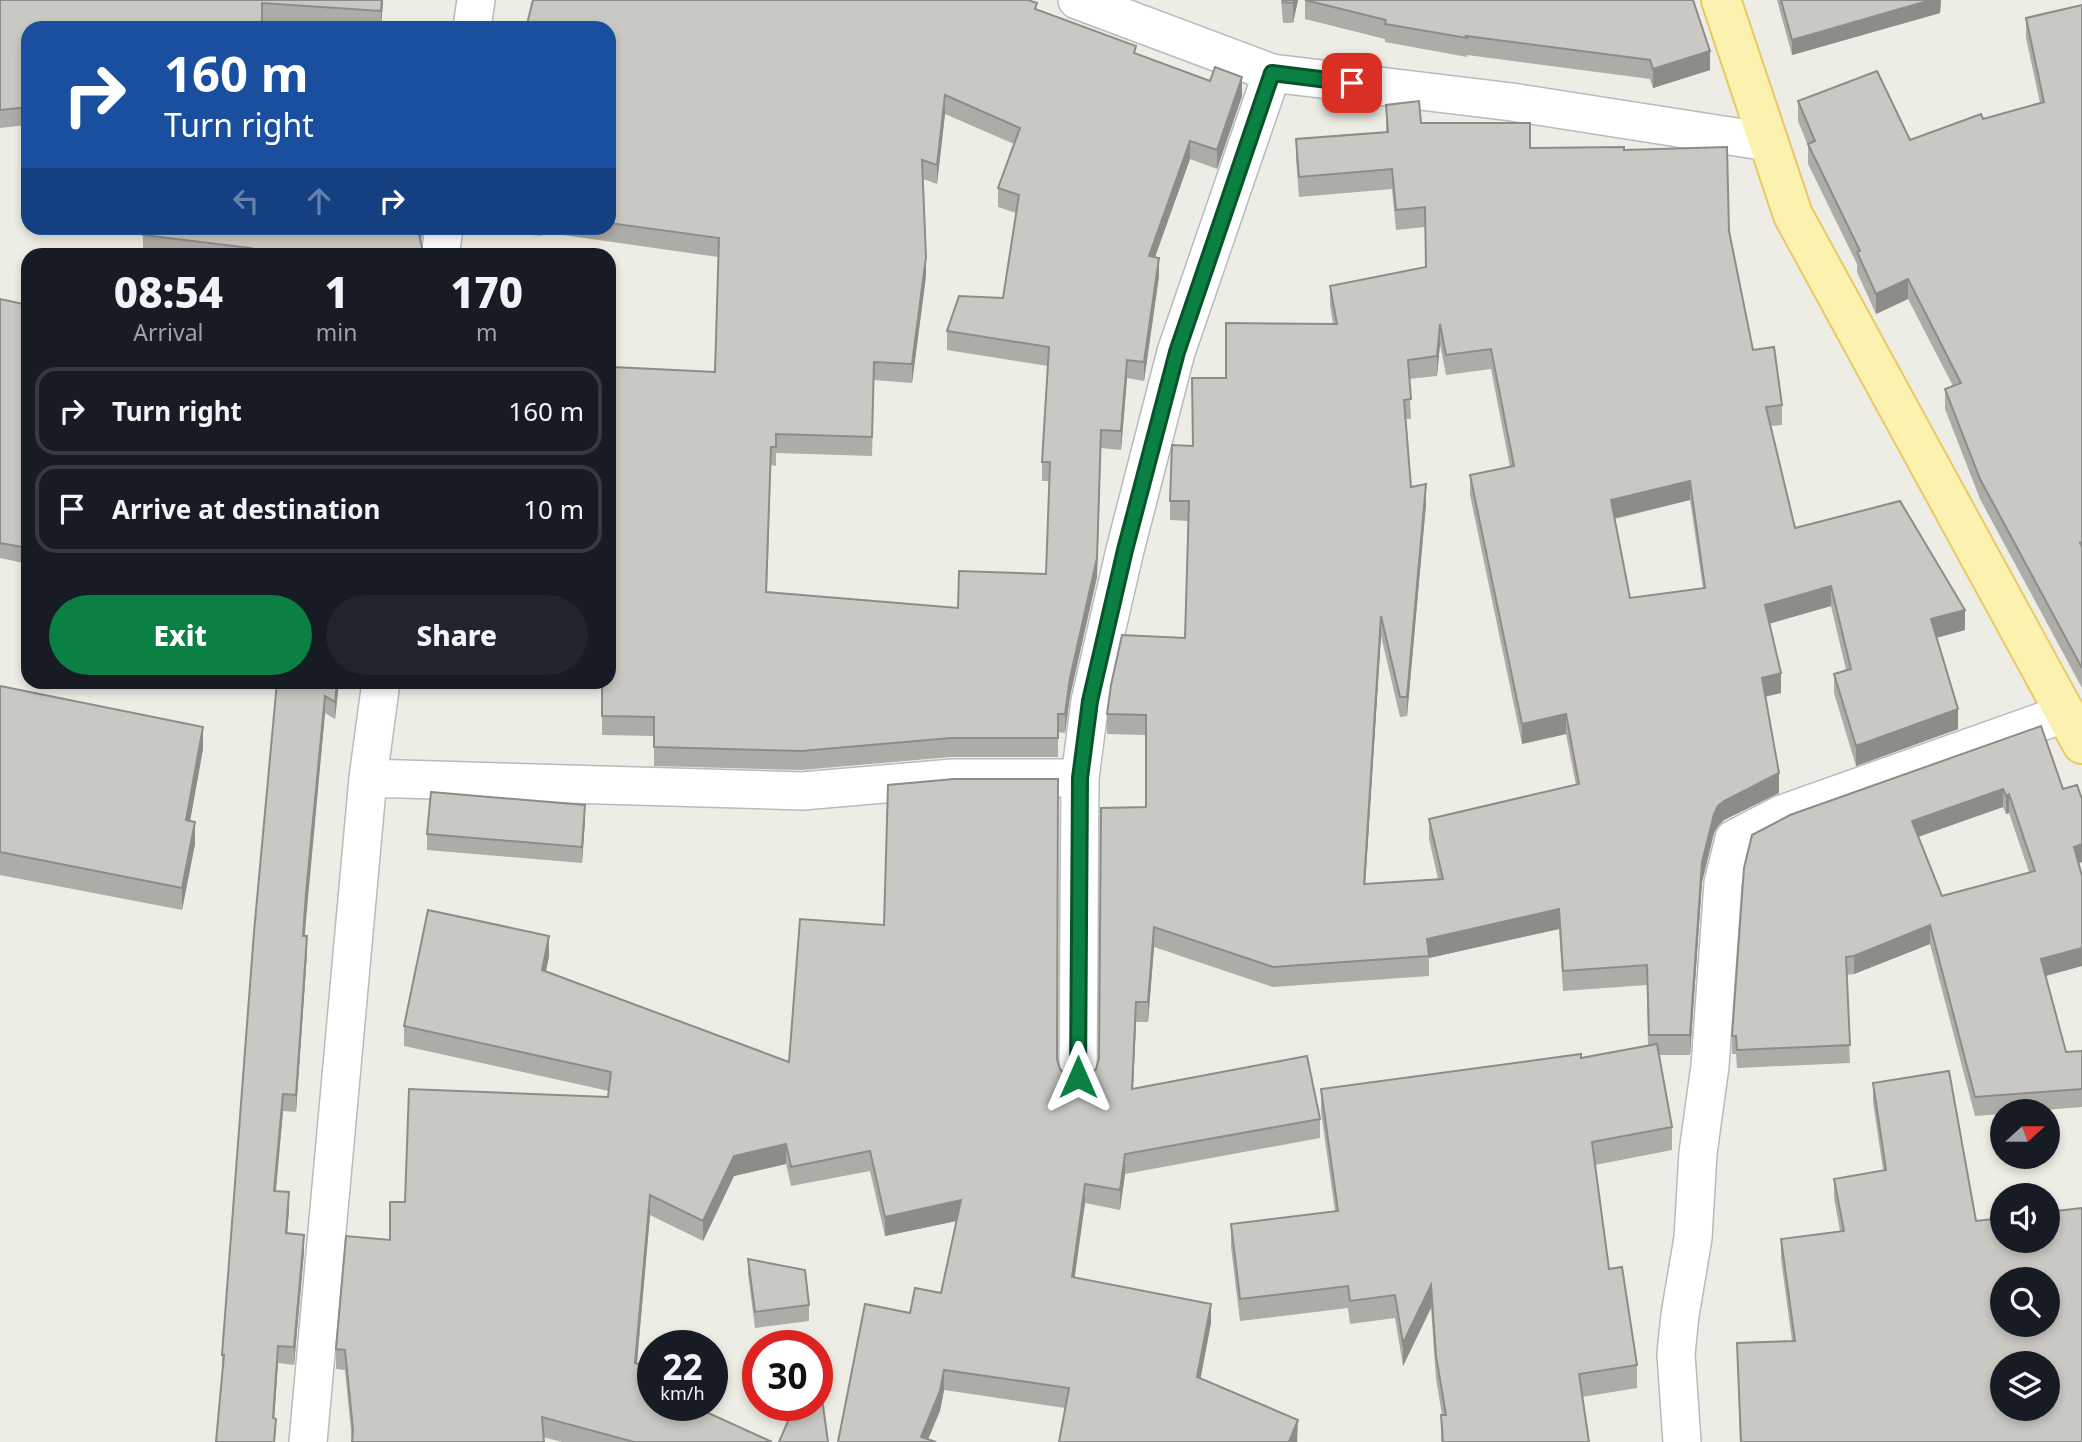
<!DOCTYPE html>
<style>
body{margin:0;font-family:"Noto Sans",sans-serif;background:#20242c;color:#f1f3f6;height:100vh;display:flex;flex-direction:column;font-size:26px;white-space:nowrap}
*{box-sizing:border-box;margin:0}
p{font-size:23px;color:#9ea1a6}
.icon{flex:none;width:38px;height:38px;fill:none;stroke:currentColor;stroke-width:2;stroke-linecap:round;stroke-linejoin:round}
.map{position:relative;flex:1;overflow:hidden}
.drawer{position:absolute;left:21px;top:248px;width:595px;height:441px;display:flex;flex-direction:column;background:#171b24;border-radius:21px;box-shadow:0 4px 10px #0003}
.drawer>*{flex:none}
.top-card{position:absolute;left:21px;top:21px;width:595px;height:214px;border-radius:21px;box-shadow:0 4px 10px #0003;background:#1a4fa0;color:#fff;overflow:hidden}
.needle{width:46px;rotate:69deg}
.controls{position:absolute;left:1990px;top:1099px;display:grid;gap:14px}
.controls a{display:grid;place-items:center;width:70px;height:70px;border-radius:50%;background:#171b24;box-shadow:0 4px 10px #0003;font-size:35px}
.speed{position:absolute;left:637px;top:1330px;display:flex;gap:14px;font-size:35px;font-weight:700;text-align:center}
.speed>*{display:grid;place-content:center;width:91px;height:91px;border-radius:50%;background:#171b24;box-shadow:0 4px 10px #0003;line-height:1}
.speed small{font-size:18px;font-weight:400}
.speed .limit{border:10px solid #d22;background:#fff;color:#111}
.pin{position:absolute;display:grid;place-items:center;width:60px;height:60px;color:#fff;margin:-30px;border-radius:14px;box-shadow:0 4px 10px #0006}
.me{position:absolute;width:77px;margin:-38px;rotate:0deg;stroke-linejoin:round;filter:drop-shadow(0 0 5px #0008)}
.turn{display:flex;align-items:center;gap:24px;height:147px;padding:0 28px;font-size:32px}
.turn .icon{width:91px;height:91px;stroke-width:2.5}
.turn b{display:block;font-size:49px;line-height:60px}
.lanes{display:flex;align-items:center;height:66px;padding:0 28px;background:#0003;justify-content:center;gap:35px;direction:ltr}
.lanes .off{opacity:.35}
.eta{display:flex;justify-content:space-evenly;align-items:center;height:119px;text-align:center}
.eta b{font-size:42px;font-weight:800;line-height:49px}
.button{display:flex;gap:14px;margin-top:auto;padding:14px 28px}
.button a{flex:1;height:80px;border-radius:42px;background:#0b8043;color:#fff;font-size:28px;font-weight:800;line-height:80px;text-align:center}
.button a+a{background:#20242c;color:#f1f3f6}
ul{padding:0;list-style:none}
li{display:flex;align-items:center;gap:21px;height:88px;margin:0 14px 10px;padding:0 14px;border:4px solid #363941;border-radius:21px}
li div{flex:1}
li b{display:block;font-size:26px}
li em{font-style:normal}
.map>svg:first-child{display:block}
</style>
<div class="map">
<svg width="2082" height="1442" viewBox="0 0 2082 1442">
<rect width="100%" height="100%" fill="#eeede5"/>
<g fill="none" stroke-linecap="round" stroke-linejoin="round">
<!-- minor casing -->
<g stroke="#b7babe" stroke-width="40">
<path id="minor" d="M 1077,0 L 1272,73 L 1512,102 L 1768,142
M 472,28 L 476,0
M 440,256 L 444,228
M 368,778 L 802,791 L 953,778 L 1080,778
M 1078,1078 L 1080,778 L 1090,701 L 1125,550 L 1176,352 L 1272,73
M 308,1442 L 368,778 L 381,682
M 1682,1442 L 1676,1354 L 1680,1315 L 1693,1238 L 1698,1153 L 1710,1066 L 1723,883 L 1734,839 L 1782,814 L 2066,713"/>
</g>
<!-- primary casing -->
<g stroke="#e9ca63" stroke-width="42">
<path id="primary" d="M 1721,0 L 1793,215 L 2082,744"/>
</g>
<!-- minor -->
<use href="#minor" stroke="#fff" stroke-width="37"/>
<!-- primary -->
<use href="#primary" stroke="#faf2ae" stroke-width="38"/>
</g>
<!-- wall -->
<path fill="#aeaca7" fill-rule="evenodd" d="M 0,0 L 383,0 L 381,28 L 362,28 L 262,22 L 28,28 L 28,125 L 0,128 Z
M 1281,0 L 1298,0 L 1293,23 L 1283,23 Z
M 1305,0 L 1710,70 L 1653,88 L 1650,79 L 1467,55 L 1467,57 L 1385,42 L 1385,39 L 1305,19 Z
M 1777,0 L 1941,0 L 1940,13 L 1792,55 Z
M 2082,5 L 2082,688 L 1980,499 L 1945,409 L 1945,389 L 1953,386 L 1908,299 L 1876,314 L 1857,272 L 1857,264 L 1808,164 L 1808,146 L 1798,121 L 1798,101 L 1910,140 L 2040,103 L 2026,38 L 2026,18 Z
M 1037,9 L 1136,54 L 1242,96 L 1217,169 L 1190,159 L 1155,257 L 1159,276 L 1144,381 L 1127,378 L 1121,450 L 1101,448 L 1097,577 L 1070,696 L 1065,733 L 1058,732 L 1058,757 L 951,757 L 801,770 L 654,766 L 654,736 L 602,735 L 602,682 L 614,367 L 715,372 L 718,257 L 542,232 L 542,236 L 503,232 L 503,228 L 609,228 L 609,28 ZM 945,114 L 1014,144 L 998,188 L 998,207 L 1016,213 L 1003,298 L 947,331 L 947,350 L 1048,366 L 1042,462 L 1042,481 L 1049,481 L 1046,574 L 958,608 L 767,593 L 771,465 L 776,466 L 776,453 L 872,456 L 874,380 L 912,383 L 926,276 L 923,179 L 937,184 Z
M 1386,105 L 1421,123 L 1530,148 L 1624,150 L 1729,231 L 1753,350 L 1782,405 L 1782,425 L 1770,426 L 1795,528 L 1965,630 L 1937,638 L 1958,729 L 1856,766 L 1834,693 L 1834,674 L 1846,670 L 1831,606 L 1770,623 L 1781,693 L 1765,697 L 1779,793 L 1724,820 L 1718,826 L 1714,833 L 1702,882 L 1690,1055 L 1659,1055 L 1672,1127 L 1672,1150 L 1595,1165 L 1609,1269 L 1637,1365 L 1637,1388 L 1582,1397 L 1589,1442 L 1441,1442 L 1441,1415 L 1442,1415 L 1436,1379 L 1431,1308 L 1403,1366 L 1395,1318 L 1350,1324 L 1348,1308 L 1240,1321 L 1231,1247 L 1231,1224 L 1335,1211 L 1321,1112 L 1321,1089 L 1581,1058 L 1648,1046 L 1647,985 L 1563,991 L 1559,929 L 1429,958 L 1429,976 L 1273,987 L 1154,947 L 1148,1022 L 1136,1022 L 1133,1089 L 1320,1119 L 1320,1138 L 1125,1174 L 1120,1210 L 1085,1203 L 1074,1277 L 1211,1323 L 1200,1379 L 1298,1440 L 1297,1442 L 1059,1442 L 1065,1408 L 944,1390 L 940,1411 L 838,1442 L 910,1313 L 941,1293 L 956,1221 L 885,1236 L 870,1171 L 791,1186 L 786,1164 L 734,1176 L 703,1241 L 650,1215 L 637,1364 L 651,1387 L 772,1442 L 562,1442 L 543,1437 L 352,1442 L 345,1370 L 336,1369 L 336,1349 L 390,1240 L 405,1202 L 608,1097 L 609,1091 L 404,1046 L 404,1026 L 549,956 L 546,971 L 789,1062 L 1057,1059 L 1060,1069 L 1067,1076 L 1077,1079 L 1088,1077 L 1096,1069 L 1099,1058 L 1146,807 L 1146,735 L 1107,734 L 1107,714 L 1185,638 L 1188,521 L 1170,520 L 1170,501 L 1192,446 L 1226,378 L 1333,324 L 1330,305 L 1330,286 L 1426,267 L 1425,227 L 1396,230 L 1392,189 L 1299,197 L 1296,159 L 1296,139 L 1386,132 ZM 1440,344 L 1446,375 L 1491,369 L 1510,467 L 1470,475 L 1470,495 L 1522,744 L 1566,734 L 1576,785 L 1429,819 L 1429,839 L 1438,879 L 1365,884 L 1381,636 L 1400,717 L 1407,716 L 1426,504 L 1411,487 L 1405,419 L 1411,419 L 1409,379 L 1437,376 ZM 1690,500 L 1703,588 L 1630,598 L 1615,519 Z
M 422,228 L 421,242 L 422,256 L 157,256 L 143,254 L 143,235 Z
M 0,299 L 28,305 L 28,564 L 0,558 Z
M 277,682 L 339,682 L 335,719 L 325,713 L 306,911 L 305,936 L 307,953 L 296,1112 L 283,1111 L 276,1191 L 289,1209 L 287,1233 L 304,1252 L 294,1365 L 278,1363 L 274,1418 L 276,1436 L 222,1372 L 222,1355 Z
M 0,686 L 203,749 L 190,821 L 195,844 L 182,910 L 0,875 Z
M 2041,726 L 2082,862 L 2079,863 L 2082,876 L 2082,966 L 2046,976 L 2066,1052 L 2082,1051 L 2082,1107 L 2031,1111 L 2002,1111 L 2002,1114 L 1975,1116 L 1930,944 L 1854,974 L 1847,975 L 1850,1063 L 1737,1068 L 1736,1054 L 1732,1054 L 1732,1036 L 1744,868 ZM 2003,807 L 2006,814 L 2009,813 L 2029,872 L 1942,896 L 1918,837 Z
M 585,820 L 582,863 L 427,850 L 427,834 Z
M 1873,1083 L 1976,1221 L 2082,1442 L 1740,1442 L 1737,1343 L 1792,1341 L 1781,1259 L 1781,1239 L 1840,1231 L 1834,1198 L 1834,1179 L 1883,1170 L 1873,1102 Z
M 748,1259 L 809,1305 L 809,1321 L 755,1328 L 748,1274 Z"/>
<!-- shaded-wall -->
<path fill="#8d8c88" d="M 382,0 L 383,0 L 381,28 L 381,11 Z
M 1294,0 L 1298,0 L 1293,23 L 1293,3 Z
M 1931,0 L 1941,0 L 1940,13 L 1792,55 L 1792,40 Z
M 1710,51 L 1710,70 L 1653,88 L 1653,69 Z
M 1242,77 L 1242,96 L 1217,169 L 1217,150 Z
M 945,95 L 945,114 L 937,184 L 937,165 Z
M 1190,141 L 1190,159 L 1149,274 L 1149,256 Z
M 420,228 L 422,228 L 422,232 L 419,254 Z
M 926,257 L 926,276 L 912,383 L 912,364 Z
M 1159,258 L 1159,276 L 1144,381 L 1144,362 Z
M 1908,279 L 1908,299 L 1876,314 L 1876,294 Z
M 1440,324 L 1440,344 L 1437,376 L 1437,356 Z
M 1127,360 L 1127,378 L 1121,450 L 1121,431 Z
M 1101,430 L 1097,577 L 1070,696 L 1065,733 L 1065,714 Z
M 1690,481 L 1690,500 L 1611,519 L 1611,500 Z
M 1426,484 L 1426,504 L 1407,716 L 1407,697 Z
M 1831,586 L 1831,606 L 1765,625 L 1765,605 Z
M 1965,610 L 1965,630 L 1931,639 L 1931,619 Z
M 1381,616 L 1381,636 L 1364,904 L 1364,884 Z
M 1781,673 L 1781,693 L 1762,697 L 1762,678 Z
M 337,682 L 339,682 L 335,719 L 335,702 Z
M 325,696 L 325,713 L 303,953 L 306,893 Z
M 1958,709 L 1958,729 L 1856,766 L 1856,746 Z
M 1566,714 L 1566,734 L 1522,744 L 1522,724 Z
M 203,727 L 203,749 L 186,843 L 186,820 Z
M 1779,773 L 1779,793 L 1724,820 L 1718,826 L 1714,833 L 1702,882 L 1690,1055 L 1690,1035 L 1702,862 L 1714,814 L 1718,806 L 1724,801 Z
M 2003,789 L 2003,807 L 1912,839 L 1912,821 Z
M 2009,794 L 2009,813 L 2006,814 L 2006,796 Z
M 585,805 L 585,820 L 582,863 L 582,847 Z
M 195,822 L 195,844 L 182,910 L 182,888 Z
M 2082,844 L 2082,862 L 2074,865 L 2074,847 Z
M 1559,909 L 1559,929 L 1429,958 L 1427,939 Z
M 1930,925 L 1930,944 L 1854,974 L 1854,956 Z
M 1154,927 L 1154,947 L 1148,1022 L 1148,1002 Z
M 307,936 L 307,953 L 296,1112 L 296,1095 Z
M 549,936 L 549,956 L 542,990 L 542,970 Z
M 2082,948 L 2082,966 L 2041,977 L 2041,959 Z
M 1136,1002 L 1136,1022 L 1132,1109 L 1132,1089 Z
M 283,1094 L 283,1111 L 274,1208 L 274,1191 Z
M 786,1144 L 786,1164 L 734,1176 L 703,1241 L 703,1221 L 734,1156 Z
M 1125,1154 L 1125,1174 L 1120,1210 L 1120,1190 Z
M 1085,1184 L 1085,1203 L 1072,1297 L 1072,1277 Z
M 289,1192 L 289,1209 L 286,1250 L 286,1233 Z
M 650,1195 L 650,1215 L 635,1383 L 635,1363 Z
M 961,1200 L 961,1220 L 885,1236 L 885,1217 Z
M 304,1235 L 304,1252 L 294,1365 L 294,1347 Z
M 1431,1285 L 1431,1308 L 1403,1366 L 1403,1343 Z
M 1211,1304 L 1211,1323 L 1197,1397 L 1197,1377 Z
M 278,1346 L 278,1363 L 273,1436 L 273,1418 Z
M 651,1368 L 651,1388 L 646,1385 Z
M 944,1370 L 944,1390 L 940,1411 L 927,1442 L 921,1437 Z
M 1298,1420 L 1297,1442 L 1289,1442 Z"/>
<!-- building -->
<path fill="#cac8c2" stroke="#8d8c88" stroke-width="2" fill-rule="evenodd" d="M 0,0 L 382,0 L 381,11 L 262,3 L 262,28 L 28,28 L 28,107 L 0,110 Z
M 533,0 L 1028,0 L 1037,3 L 1035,9 L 1136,46 L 1134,53 L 1210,81 L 1215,67 L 1242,77 L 1217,150 L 1190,141 L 1149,256 L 1159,258 L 1144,362 L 1127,360 L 1121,431 L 1101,430 L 1097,558 L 1070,678 L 1065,714 L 1058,714 L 1058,738 L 951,738 L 801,751 L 654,747 L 654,717 L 602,716 L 602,682 L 609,682 L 609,362 L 614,363 L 613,367 L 715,372 L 719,238 L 609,223 L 609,28 L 526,28 ZM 945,95 L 1020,128 L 998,188 L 1019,195 L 1003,298 L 959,296 L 947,331 L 1049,347 L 1042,462 L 1050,462 L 1046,574 L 959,571 L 958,608 L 766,592 L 771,447 L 776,447 L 776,434 L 872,437 L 874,362 L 912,364 L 926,257 L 922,160 L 937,165 Z
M 1283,0 L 1294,0 L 1293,3 L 1283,2 Z
M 1305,0 L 1693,0 L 1710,51 L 1653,69 L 1650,60 L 1466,36 L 1467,38 L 1385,24 L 1386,20 Z
M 1781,0 L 1931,0 L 1792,40 Z
M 2082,5 L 2082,542 L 2080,543 L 2082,547 L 2082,668 L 1980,479 L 1945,389 L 1961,383 L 1908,279 L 1876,294 L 1857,252 L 1860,251 L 1808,144 L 1815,141 L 1798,101 L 1877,71 L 1910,140 L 1981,114 L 1983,119 L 2044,102 L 2026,18 Z
M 1419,101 L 1421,123 L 1530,123 L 1530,148 L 1624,147 L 1624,150 L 1727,147 L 1729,231 L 1753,350 L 1774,347 L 1782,405 L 1766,407 L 1795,528 L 1900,501 L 1965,610 L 1931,619 L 1958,709 L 1856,746 L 1834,674 L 1851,669 L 1831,586 L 1765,605 L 1781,673 L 1762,678 L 1779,773 L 1724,801 L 1718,806 L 1714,814 L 1702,862 L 1690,1035 L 1649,1035 L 1647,965 L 1563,971 L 1559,909 L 1427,939 L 1429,956 L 1273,967 L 1154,927 L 1148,1002 L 1136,1002 L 1132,1089 L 1307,1056 L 1320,1119 L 1125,1154 L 1120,1190 L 1085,1184 L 1072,1277 L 1211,1304 L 1197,1377 L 1298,1420 L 1289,1442 L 1059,1442 L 1069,1388 L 944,1370 L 940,1391 L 921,1437 L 936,1442 L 838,1442 L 865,1304 L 910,1313 L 915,1288 L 941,1293 L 961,1200 L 885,1217 L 870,1151 L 791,1167 L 786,1144 L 734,1156 L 703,1221 L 650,1195 L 635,1363 L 651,1368 L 646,1385 L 653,1388 L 653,1405 L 691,1405 L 772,1442 L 634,1442 L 542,1417 L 544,1442 L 352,1442 L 353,1429 L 345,1350 L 336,1349 L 346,1236 L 390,1240 L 390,1202 L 405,1202 L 409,1089 L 608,1097 L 611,1072 L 404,1026 L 428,910 L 549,936 L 542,970 L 789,1062 L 800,919 L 884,925 L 888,785 L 954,779 L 1058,779 L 1057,1059 L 1060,1069 L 1067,1076 L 1077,1079 L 1088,1077 L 1096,1069 L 1099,1058 L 1101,808 L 1146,807 L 1146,715 L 1107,714 L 1111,685 L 1122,635 L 1185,638 L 1189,501 L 1170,501 L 1172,445 L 1193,446 L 1192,378 L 1226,378 L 1226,323 L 1337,324 L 1330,286 L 1426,267 L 1425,207 L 1396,210 L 1392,169 L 1299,177 L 1296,139 L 1388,132 L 1386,105 ZM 1440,324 L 1446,355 L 1491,349 L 1514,466 L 1470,475 L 1522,724 L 1566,714 L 1579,784 L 1429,819 L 1443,879 L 1364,884 L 1381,616 L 1400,697 L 1407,697 L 1426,484 L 1411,487 L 1404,400 L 1411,399 L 1408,360 L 1437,356 ZM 1690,481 L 1705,588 L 1630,598 L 1611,500 Z
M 144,228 L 420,228 L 419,235 L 422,247 L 419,256 L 249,256 L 251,248 L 143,235 Z
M 0,299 L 28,305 L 28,548 L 0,543 L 0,545 Z
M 277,682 L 337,682 L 335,702 L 325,696 L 306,893 L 303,936 L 307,936 L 296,1095 L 283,1094 L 274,1191 L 289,1192 L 286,1233 L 304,1235 L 294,1347 L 278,1346 L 273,1418 L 276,1419 L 274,1442 L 216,1442 L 224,1355 L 222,1355 L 254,932 Z
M 0,686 L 203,727 L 186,820 L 195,822 L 182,888 L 0,852 Z
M 2041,726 L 2063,789 L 2077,785 L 2082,799 L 2082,844 L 2074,847 L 2082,876 L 2082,948 L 2041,959 L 2066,1052 L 2082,1051 L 2082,1089 L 1975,1097 L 1930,925 L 1854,956 L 1846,957 L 1850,1045 L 1737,1050 L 1736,1036 L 1732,1036 L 1744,868 L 1752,835 L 1790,815 ZM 2003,789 L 2006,796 L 2009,794 L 2035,871 L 1942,896 L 1912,821 Z
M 431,792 L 585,805 L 582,847 L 427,834 Z
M 1657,1044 L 1672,1127 L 1592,1142 L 1609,1269 L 1622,1267 L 1637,1365 L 1579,1374 L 1589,1442 L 1443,1442 L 1441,1415 L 1446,1415 L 1436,1356 L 1431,1285 L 1403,1343 L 1395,1295 L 1350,1301 L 1348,1286 L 1240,1299 L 1231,1224 L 1338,1211 L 1321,1089 L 1581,1054 L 1581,1058 Z
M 1949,1071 L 1976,1221 L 2002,1218 L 2002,1241 L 2048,1241 L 2048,1212 L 2082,1208 L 2082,1442 L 1741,1442 L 1737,1343 L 1795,1341 L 1781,1239 L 1844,1231 L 1834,1179 L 1886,1170 L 1873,1083 ZM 2002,1279 L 2048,1279 L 2048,1325 L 2002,1325 ZM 2002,1363 L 2048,1363 L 2048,1409 L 2002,1409 Z
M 748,1259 L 805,1270 L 809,1305 L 755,1312 Z
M 817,1362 L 828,1442 L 779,1442 L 795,1405 L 817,1405 Z"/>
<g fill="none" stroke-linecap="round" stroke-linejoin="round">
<!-- route casing -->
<g stroke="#07532c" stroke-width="18">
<path id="route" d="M 1078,1077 L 1080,778 L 1090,701 L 1125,550 L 1177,352 L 1272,73 L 1352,83"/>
</g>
<!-- route -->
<use href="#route" stroke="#0b8043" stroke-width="12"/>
</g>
</svg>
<div class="controls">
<a><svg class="needle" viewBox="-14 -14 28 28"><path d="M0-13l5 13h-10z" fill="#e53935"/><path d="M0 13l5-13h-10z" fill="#9ea1a6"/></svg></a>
<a><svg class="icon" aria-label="sound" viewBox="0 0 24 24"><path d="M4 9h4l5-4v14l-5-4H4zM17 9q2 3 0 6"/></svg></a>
<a><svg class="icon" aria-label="search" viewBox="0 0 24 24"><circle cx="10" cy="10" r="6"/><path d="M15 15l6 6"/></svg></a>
<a><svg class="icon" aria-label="layers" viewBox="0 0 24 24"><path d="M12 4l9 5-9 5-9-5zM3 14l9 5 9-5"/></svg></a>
</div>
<div class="speed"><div>22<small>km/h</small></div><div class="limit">30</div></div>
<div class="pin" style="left:1352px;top:83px;background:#d93025"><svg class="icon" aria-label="arrive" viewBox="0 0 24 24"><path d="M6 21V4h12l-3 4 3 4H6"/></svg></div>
<svg class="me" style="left:1078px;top:1077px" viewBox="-20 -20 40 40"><path d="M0-17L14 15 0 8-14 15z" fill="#0b8043" stroke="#fff" stroke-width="4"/></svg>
<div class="top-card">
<div class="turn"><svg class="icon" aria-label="right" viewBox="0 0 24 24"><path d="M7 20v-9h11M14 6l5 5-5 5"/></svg><div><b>160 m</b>Turn right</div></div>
<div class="lanes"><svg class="icon off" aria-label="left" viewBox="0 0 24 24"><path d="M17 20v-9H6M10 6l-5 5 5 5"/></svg><svg class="icon off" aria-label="ahead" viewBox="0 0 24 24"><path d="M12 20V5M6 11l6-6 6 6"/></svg><svg class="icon" aria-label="right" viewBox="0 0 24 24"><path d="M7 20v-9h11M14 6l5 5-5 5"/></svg></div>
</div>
<section class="drawer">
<div class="eta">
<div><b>08:54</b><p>Arrival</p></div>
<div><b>1</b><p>min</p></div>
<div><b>170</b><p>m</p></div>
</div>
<ul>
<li><svg class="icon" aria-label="right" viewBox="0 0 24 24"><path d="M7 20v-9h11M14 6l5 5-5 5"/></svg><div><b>Turn right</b></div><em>160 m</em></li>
<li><svg class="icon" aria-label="arrive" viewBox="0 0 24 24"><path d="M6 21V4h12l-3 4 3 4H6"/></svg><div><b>Arrive at destination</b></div><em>10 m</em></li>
</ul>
<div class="button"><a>Exit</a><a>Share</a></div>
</section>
</div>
